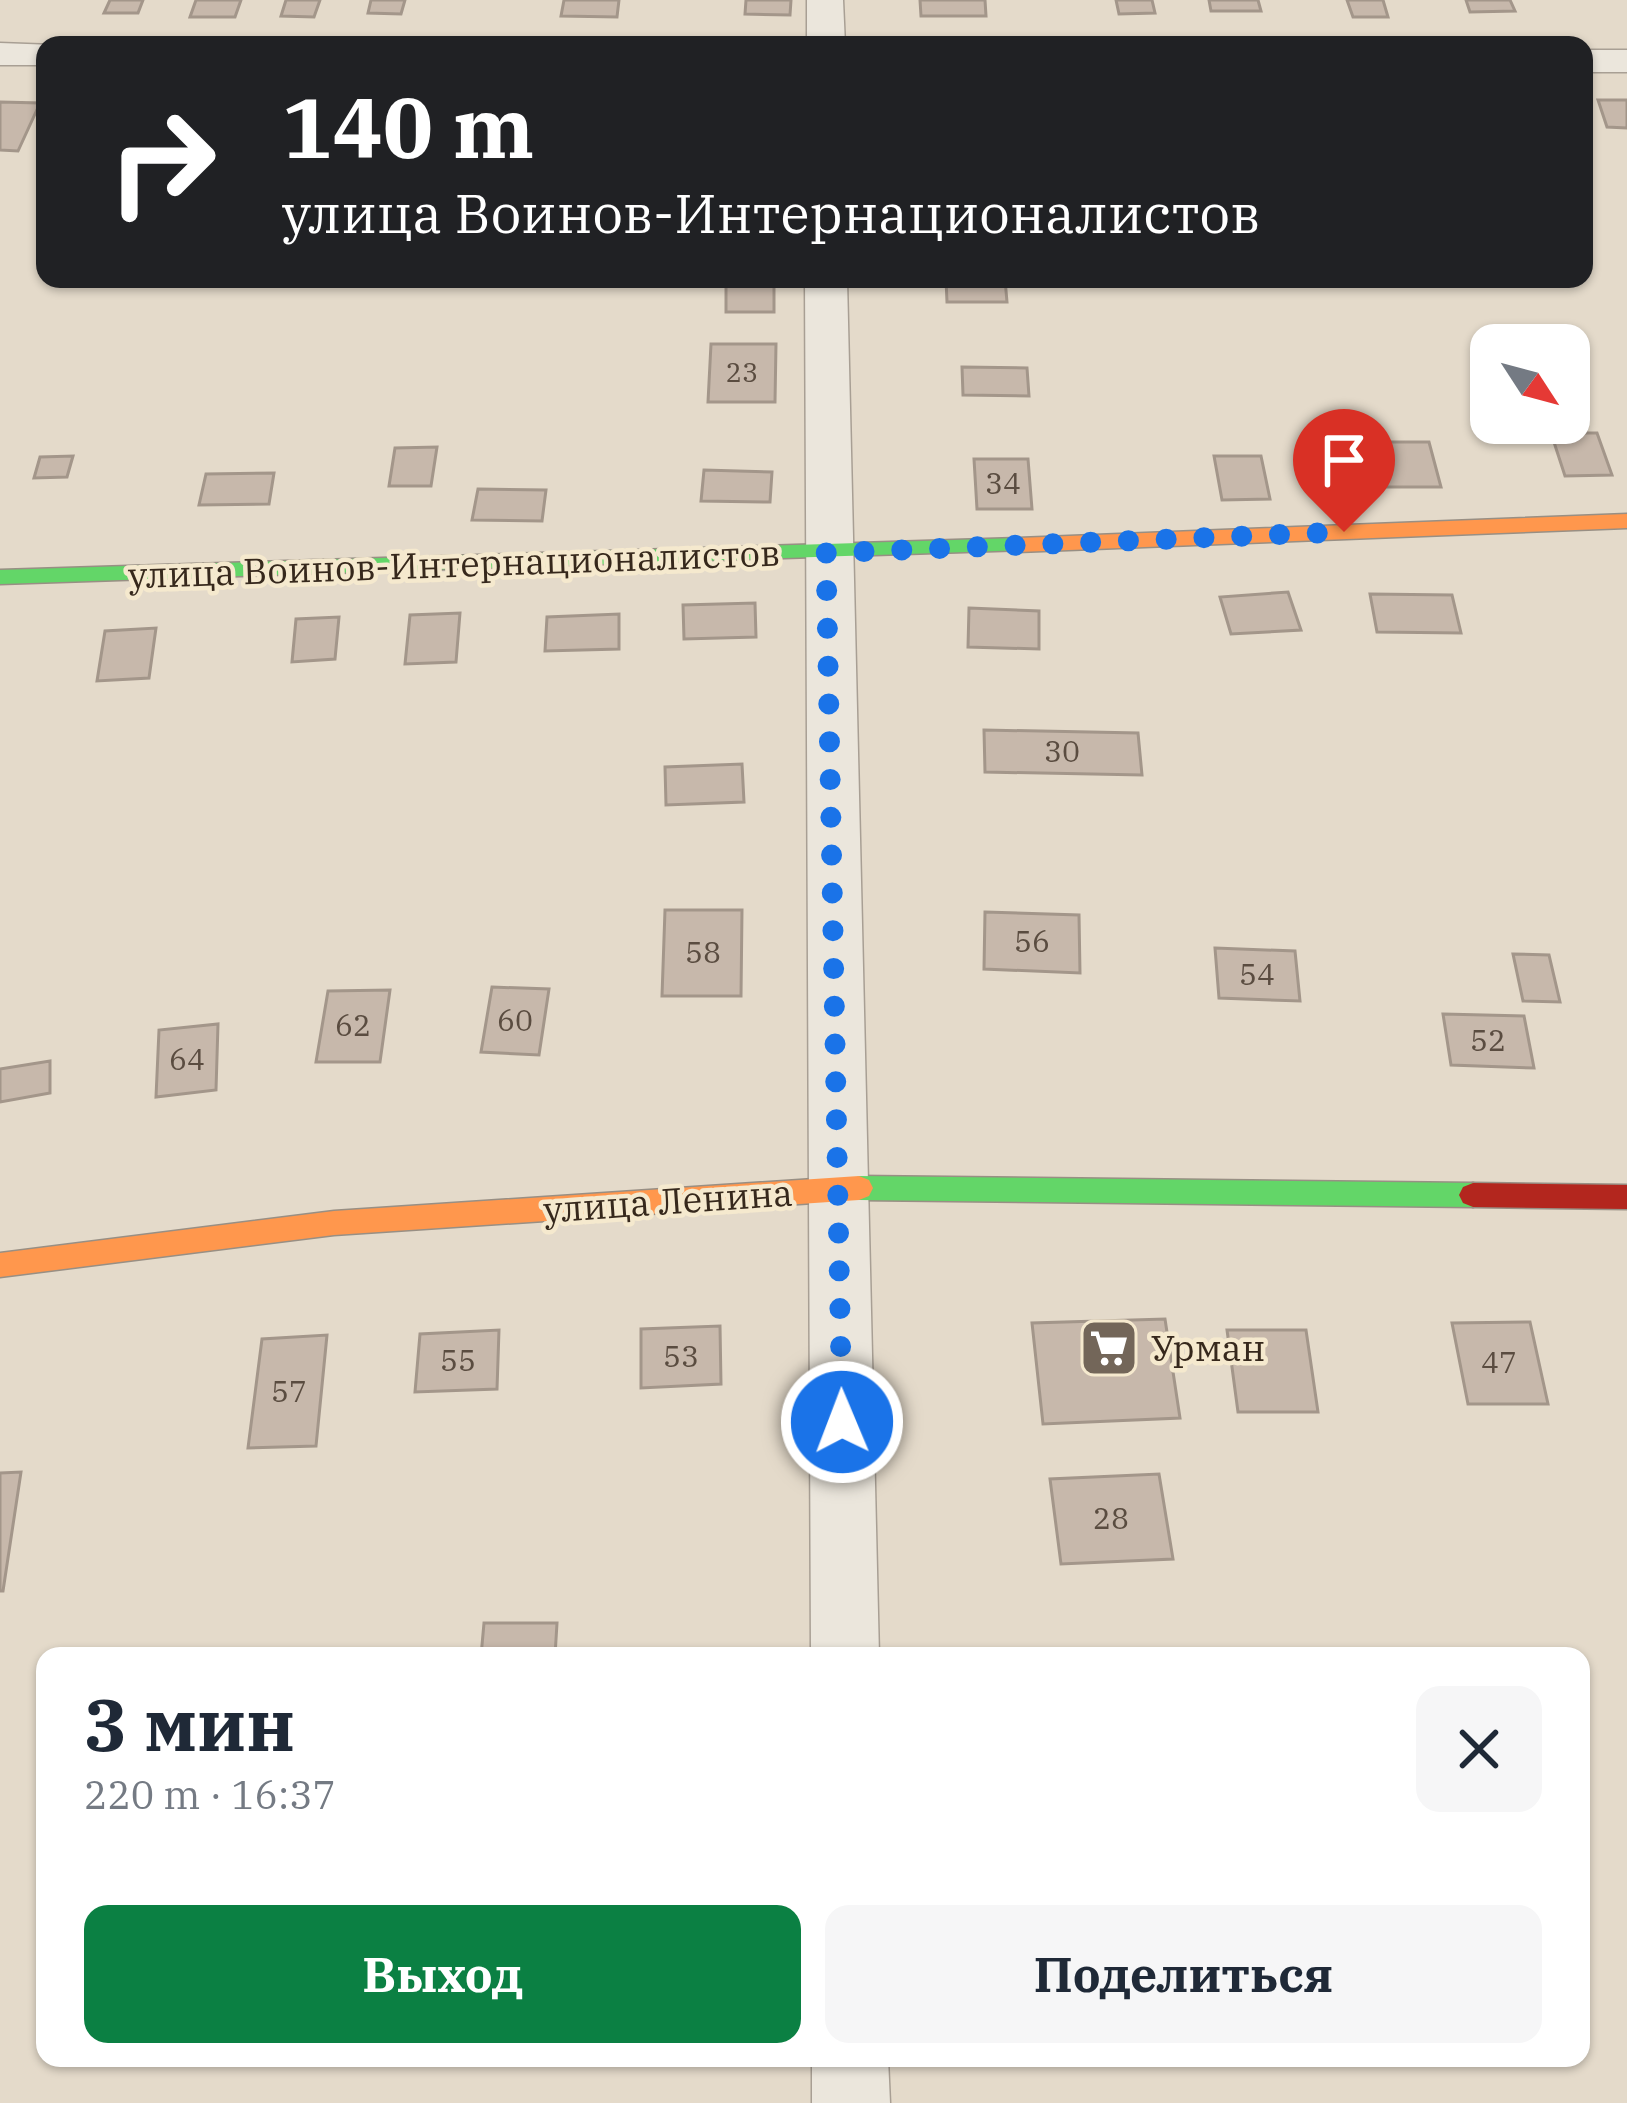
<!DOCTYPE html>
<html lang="ru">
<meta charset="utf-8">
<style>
body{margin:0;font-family:"IBM Plex Serif",serif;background:#f6f6f7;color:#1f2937;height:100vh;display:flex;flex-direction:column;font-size:45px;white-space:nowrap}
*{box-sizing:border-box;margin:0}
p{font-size:39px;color:#747a83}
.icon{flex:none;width:66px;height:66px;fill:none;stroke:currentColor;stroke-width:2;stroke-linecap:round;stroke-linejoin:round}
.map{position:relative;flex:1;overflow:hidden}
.side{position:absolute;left:36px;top:1647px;width:1554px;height:420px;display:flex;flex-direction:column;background:#fff;border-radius:24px;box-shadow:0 3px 9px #0004}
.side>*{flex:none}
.banner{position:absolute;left:36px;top:36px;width:1557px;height:252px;border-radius:24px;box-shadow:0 3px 9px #0004;background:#202124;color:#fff;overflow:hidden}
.needle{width:78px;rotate:126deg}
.buttons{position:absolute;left:1470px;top:324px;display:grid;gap:24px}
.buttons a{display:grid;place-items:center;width:120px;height:120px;border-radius:24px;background:#fff;box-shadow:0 3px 9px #0004;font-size:60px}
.pin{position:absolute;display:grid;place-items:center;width:102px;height:102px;color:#fff;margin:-123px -51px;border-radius:50% 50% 50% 0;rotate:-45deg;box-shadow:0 0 12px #0007}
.pin .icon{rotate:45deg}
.me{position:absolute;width:132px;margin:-66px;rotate:359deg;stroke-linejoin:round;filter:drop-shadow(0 0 9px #0008)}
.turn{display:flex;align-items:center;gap:42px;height:252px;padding:0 48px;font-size:54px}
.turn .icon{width:156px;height:156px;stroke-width:2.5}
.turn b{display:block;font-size:84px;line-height:102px}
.round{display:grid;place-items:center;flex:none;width:126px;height:126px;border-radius:24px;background:#f6f6f7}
.summary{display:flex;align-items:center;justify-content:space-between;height:204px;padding:0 48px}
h1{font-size:72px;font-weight:700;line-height:90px}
.button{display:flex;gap:24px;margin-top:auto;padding:24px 48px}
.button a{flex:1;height:138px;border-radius:24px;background:#0b8043;color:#fff;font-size:48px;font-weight:700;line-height:138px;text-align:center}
.button a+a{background:#f6f6f7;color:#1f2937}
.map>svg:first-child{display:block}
</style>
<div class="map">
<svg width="1627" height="2103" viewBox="0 0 1627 2103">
<rect width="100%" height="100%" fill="#e4daca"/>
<!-- building -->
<path fill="#c7b8ab" stroke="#a3968a" stroke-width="3" d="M 110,0 L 143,0 L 138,13 L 104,13 Z
M 196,0 L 241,0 L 235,17 L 190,17 Z
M 286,0 L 320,0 L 314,17 L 281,16 Z
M 371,0 L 405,0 L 401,14 L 368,13 Z
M 564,0 L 619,0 L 617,17 L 561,16 Z
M 746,0 L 791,0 L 790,15 L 745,14 Z
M 920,0 L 985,0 L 986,16 L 921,16 Z
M 1116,0 L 1152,0 L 1155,13 L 1119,14 Z
M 1209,0 L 1258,0 L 1261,11 L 1211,11 Z
M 1347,0 L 1383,0 L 1388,17 L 1353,17 Z
M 1466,0 L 1510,0 L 1515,11 L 1470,12 Z
M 1598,100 L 1627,100 L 1627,128 L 1607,127 Z
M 0,102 L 40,103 L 18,151 L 0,150 Z
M 726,279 L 774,279 L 774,312 L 726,312 Z
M 946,279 L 1005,279 L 1007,302 L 947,302 Z
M 711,344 L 776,344 L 775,402 L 708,402 Z
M 962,367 L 1027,368 L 1029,396 L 963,395 Z
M 1551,433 L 1597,433 L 1612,475 L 1565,476 Z
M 1361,442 L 1429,442 L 1441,487 L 1371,487 Z
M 437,447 L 431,486 L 389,486 L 395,448 Z
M 73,456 L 67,477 L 34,478 L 40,457 Z
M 1214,456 L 1261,456 L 1270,499 L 1222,500 Z
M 974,459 L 1028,459 L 1032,509 L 977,509 Z
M 704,470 L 772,472 L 770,502 L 701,501 Z
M 274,473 L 269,504 L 199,505 L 206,474 Z
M 478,489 L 546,490 L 542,521 L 472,520 Z
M 1288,592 L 1301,630 L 1231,634 L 1220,597 Z
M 1370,594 L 1452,595 L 1461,633 L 1377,632 Z
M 755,603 L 756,637 L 684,639 L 683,605 Z
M 969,608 L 1039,611 L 1039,649 L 968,647 Z
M 460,613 L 456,662 L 405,664 L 410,615 Z
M 619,614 L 619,649 L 545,651 L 547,617 Z
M 339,617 L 335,659 L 292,662 L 296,619 Z
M 156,628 L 149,678 L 97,681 L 105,631 Z
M 984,730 L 1138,733 L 1142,775 L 985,772 Z
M 742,764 L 744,802 L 666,805 L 665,767 Z
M 665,910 L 742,910 L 741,996 L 662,996 Z
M 985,912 L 1079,915 L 1080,973 L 984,969 Z
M 1215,948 L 1295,951 L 1300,1001 L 1219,998 Z
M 1513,954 L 1549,955 L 1560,1002 L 1523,1001 Z
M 492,987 L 549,989 L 539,1055 L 481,1052 Z
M 390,990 L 380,1062 L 316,1062 L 328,991 Z
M 1443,1014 L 1524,1016 L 1534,1068 L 1451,1065 Z
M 218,1024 L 216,1090 L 156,1097 L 159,1030 Z
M 50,1061 L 50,1093 L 0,1102 L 0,1069 Z
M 1165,1319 L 1180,1418 L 1043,1424 L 1032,1323 Z
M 1530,1322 L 1548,1404 L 1468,1404 L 1452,1323 Z
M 720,1326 L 721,1384 L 641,1388 L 641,1329 Z
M 499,1330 L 497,1389 L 415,1392 L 420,1334 Z
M 1227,1330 L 1306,1330 L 1318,1412 L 1238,1412 Z
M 327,1335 L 316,1446 L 248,1448 L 262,1339 Z
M 21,1472 L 3,1591 L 0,1591 L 0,1473 Z
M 1159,1474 L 1173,1559 L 1061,1564 L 1050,1479 Z
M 484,1623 L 557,1623 L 555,1656 L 481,1656 Z"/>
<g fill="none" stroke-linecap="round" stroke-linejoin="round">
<!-- street casing -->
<g stroke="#a89f94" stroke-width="3">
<path id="street" d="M 807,0 L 843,0 L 845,45 L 807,45 Z
M 0,43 L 54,45 L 45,45 L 45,65 L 0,65 Z
M 1584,50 L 1627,50 L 1627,72 L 1584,72 Z
M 805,279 L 847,279 L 879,1656 L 811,1656 Z
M 812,2058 L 888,2058 L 890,2103 L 812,2103 Z"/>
</g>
<!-- fast casing -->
<g stroke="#988f84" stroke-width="3">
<path id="fast" d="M 1018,538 L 1026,540 L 1026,550 L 0,584 L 0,570 Z
M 859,1176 L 1473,1183 L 1483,1187 L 1487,1195 L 1483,1203 L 1473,1207 L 859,1200 L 849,1196 L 845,1188 L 849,1180 Z"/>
</g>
<!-- slow casing -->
<g stroke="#988f84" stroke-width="3">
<path id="slow" d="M 1627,514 L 1627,528 L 1018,552 L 1007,545 L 1018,538 Z
M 859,1176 L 869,1180 L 873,1188 L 869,1196 L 859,1200 L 334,1235 L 0,1277 L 0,1253 L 334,1211 Z"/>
</g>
<!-- jam casing -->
<g stroke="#988f84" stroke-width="3">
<path id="jam" d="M 1473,1183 L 1627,1185 L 1627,1209 L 1473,1207 L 1463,1203 L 1459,1195 L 1463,1187 Z"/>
</g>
<!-- street -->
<use href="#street" fill="#ebe6dc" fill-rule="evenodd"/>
<!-- fast -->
<use href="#fast" fill="#63d668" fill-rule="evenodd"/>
<!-- slow -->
<use href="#slow" fill="#ff974d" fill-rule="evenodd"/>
<!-- jam -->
<use href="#jam" fill="#b3261e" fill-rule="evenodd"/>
</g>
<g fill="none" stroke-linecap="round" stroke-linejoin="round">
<!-- route -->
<path stroke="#1a73e8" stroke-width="21" stroke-dasharray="0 37.8" d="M 842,1422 L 826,553 L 1344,532"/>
</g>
<!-- icons -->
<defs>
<g id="supermarket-square" transform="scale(3)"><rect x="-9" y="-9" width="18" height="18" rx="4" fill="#736659" stroke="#f5e9ce"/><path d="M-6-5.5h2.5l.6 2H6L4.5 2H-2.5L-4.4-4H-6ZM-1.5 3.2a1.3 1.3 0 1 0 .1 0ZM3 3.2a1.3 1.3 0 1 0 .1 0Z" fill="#fff"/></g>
</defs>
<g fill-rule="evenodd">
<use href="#supermarket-square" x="1109" y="1348"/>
</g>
<g text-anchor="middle" stroke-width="9" stroke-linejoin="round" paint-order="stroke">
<!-- far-number labels -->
<g font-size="27" fill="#5a4c40">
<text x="742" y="382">23</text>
</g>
<!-- number labels -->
<g font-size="30" fill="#5a4c40">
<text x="1003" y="494">34</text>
<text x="1062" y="762">30</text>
<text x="1032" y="952">56</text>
<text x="703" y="963">58</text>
<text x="1257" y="985">54</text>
<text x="515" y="1031">60</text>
<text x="353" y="1036">62</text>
<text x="1488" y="1051">52</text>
<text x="187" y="1070">64</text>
<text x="681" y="1367">53</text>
<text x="458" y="1371">55</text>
<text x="1499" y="1373">47</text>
<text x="289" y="1402">57</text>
<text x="1111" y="1529">28</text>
</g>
<!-- street labels -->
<g font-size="36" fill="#36281c" stroke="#f5e9ce">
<text transform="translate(454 564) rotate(-2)" y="13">улица Воинов-Интернационалистов</text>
<text transform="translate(668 1201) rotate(-4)" y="13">улица Ленина</text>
</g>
<!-- poi labels -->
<g font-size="36" fill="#36281c" stroke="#f5e9ce" text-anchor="start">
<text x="1151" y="1361">Урман</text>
</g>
</g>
</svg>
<div class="buttons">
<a><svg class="needle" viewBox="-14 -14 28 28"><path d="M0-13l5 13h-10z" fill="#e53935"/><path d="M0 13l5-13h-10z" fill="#747a83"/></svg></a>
</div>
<div class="pin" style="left:1344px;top:532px;background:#d93025"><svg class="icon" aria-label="arrive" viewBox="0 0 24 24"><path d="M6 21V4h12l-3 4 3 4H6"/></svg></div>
<svg class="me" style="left:842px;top:1422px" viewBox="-20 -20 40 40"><circle r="17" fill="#1a73e8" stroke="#fff" stroke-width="3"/><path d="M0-11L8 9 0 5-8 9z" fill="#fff"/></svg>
<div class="banner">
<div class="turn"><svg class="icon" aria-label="right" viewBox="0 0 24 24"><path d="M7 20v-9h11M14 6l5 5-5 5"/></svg><div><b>140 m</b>улица Воинов-Интернационалистов</div></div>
</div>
<section class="side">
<div class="summary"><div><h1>3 мин</h1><p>220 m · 16:37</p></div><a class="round"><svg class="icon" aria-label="close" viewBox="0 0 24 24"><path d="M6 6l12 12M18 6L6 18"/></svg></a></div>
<div class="button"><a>Выход</a><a>Поделиться</a></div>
</section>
</div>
